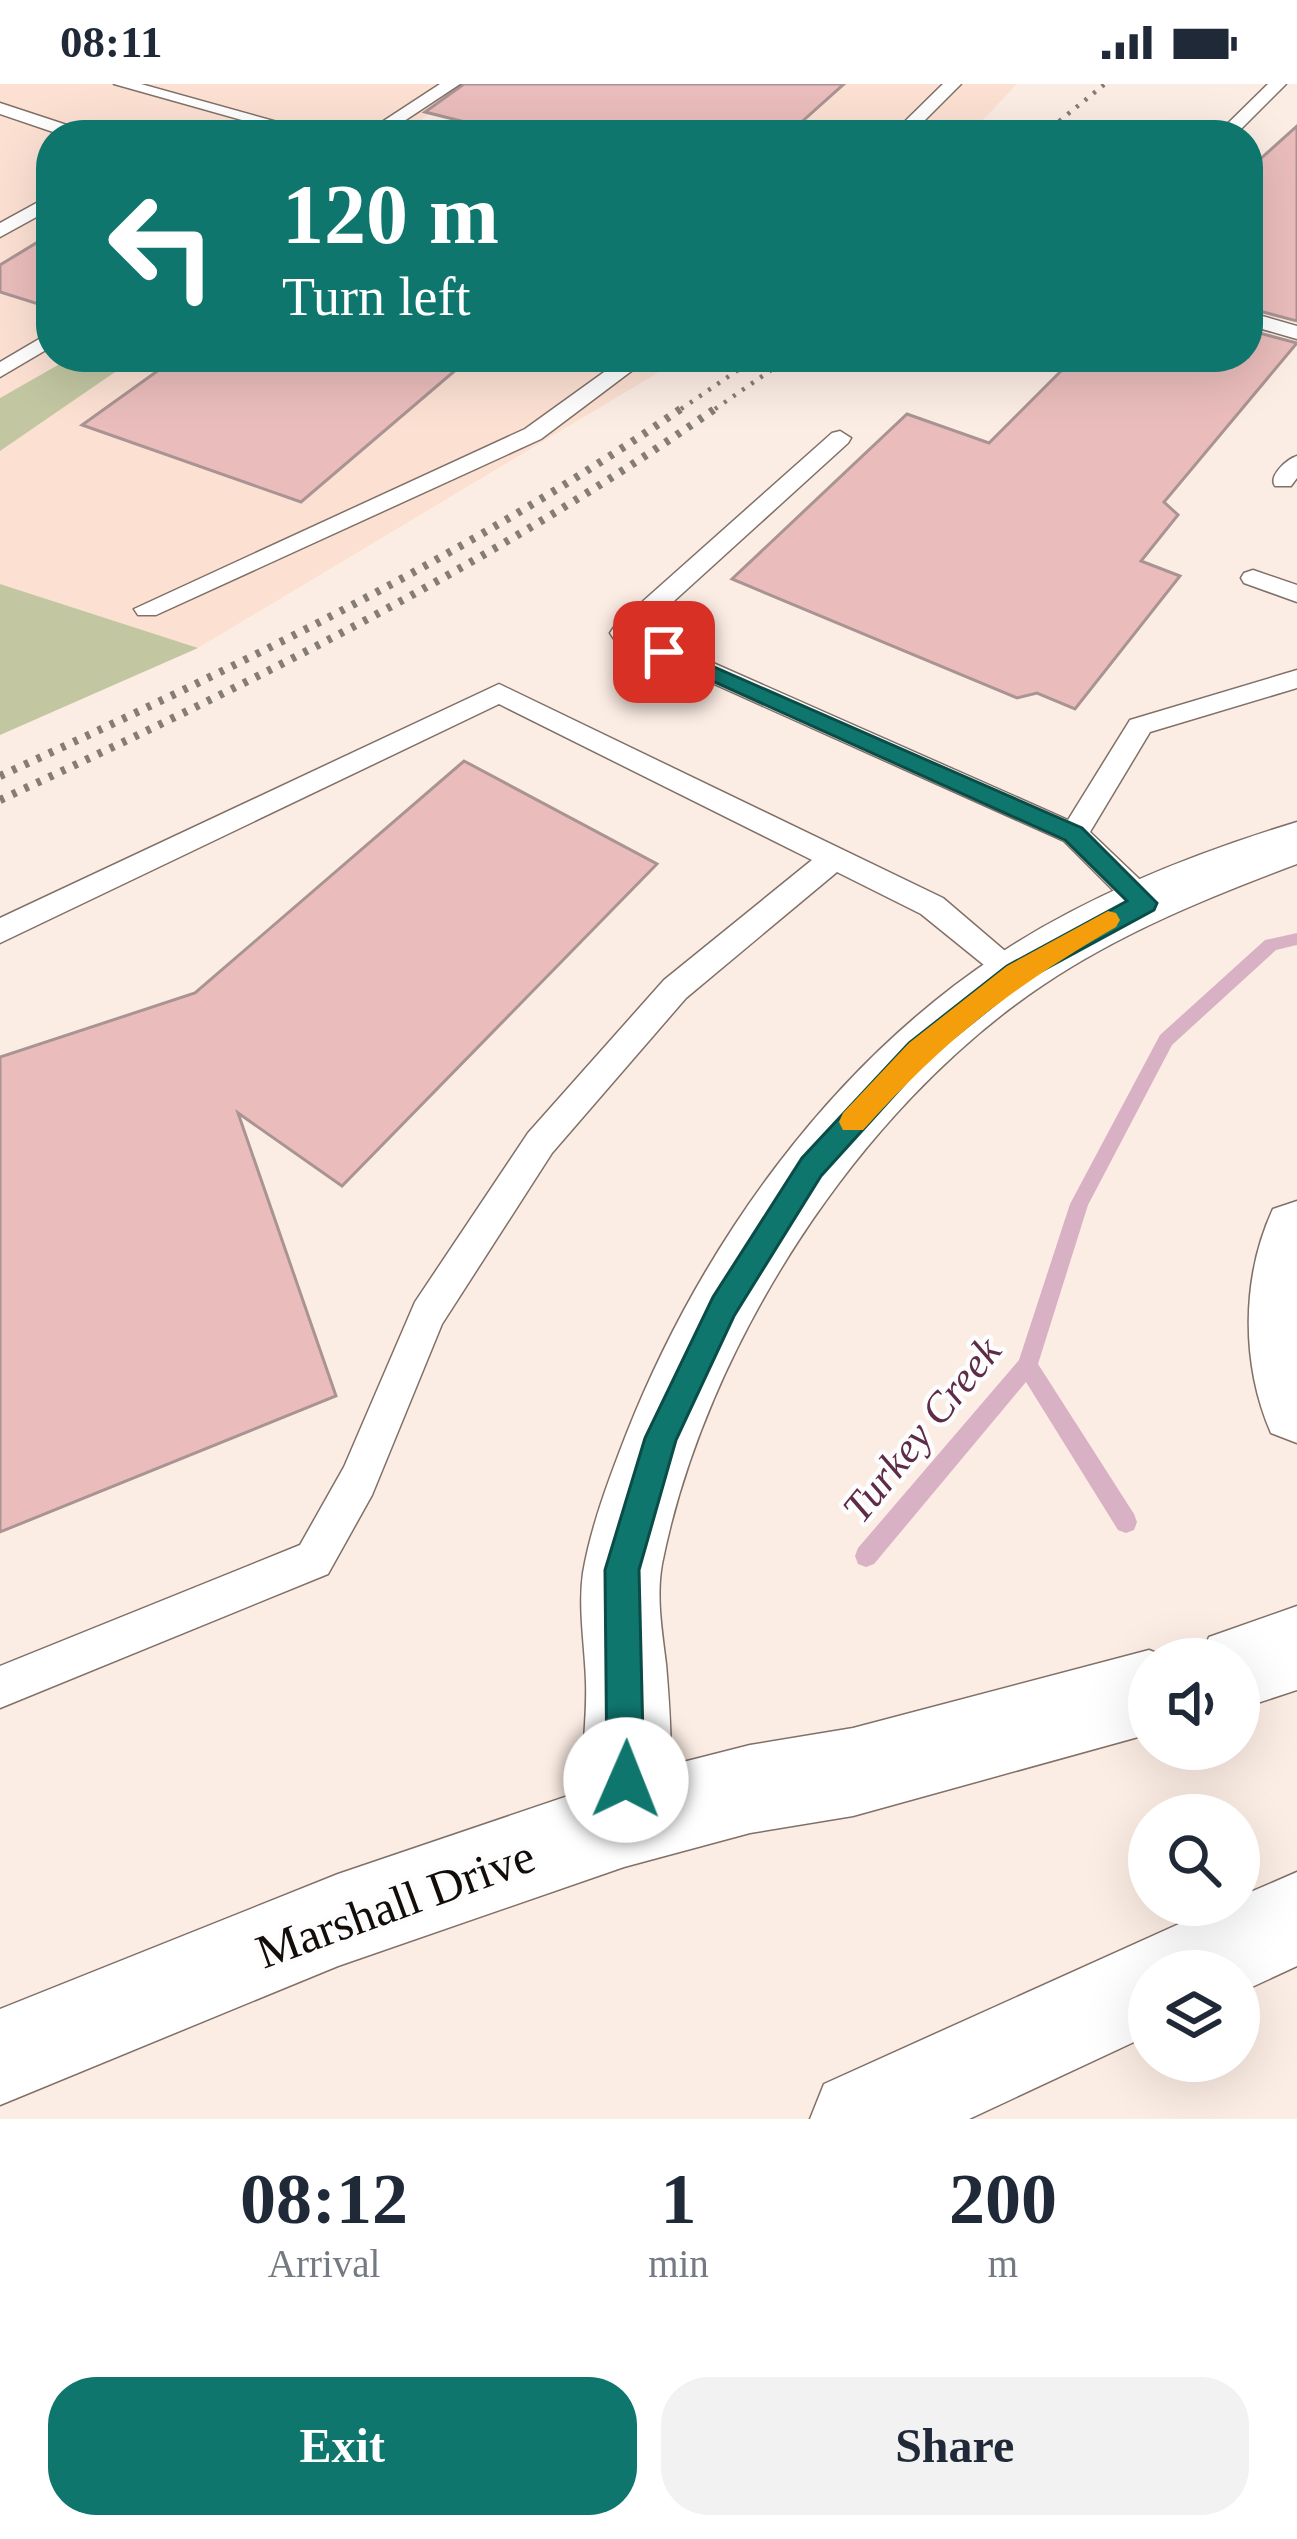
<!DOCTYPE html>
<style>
body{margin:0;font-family:"Times New Roman",serif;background:#f2f2f3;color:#1f2937;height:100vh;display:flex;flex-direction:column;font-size:45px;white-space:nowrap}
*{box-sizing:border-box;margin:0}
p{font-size:39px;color:#747a83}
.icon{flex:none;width:66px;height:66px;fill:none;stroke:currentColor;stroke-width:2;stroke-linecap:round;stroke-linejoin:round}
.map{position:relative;height:2035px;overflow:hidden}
.side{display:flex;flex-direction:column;background:#fff;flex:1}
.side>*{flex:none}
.top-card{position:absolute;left:36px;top:36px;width:1227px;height:252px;border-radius:48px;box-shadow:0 12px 48px #0002;background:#0f766e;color:#fff;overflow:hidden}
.buttons{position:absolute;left:1128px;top:1554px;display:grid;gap:24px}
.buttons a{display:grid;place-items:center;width:132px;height:132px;border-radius:50%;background:#fff;box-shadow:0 12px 48px #0002;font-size:60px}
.pin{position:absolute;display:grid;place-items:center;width:102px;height:102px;color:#fff;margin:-51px;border-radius:24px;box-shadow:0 6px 18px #0006}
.me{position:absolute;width:132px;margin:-66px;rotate:1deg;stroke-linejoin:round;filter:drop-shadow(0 0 9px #0008)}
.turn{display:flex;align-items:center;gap:42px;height:252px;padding:0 48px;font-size:54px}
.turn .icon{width:156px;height:156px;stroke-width:2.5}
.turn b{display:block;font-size:84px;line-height:102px}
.eta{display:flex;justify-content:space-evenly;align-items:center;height:204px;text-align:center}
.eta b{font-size:72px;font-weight:600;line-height:84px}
.button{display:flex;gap:24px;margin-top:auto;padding:24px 48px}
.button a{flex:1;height:138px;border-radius:48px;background:#0f766e;color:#fff;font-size:48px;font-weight:600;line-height:138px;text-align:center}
.button a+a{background:#f2f2f3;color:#1f2937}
.status{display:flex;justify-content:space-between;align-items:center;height:84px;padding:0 60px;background:#fff;direction:ltr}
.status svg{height:33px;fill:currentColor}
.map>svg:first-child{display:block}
</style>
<div class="status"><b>08:11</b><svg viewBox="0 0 49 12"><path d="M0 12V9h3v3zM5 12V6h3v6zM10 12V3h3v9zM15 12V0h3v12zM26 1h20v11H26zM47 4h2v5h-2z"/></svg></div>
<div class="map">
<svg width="1297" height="2035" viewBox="0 0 1297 2035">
<rect width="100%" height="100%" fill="#fcede4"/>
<!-- built -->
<path fill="#fce1d3" d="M 0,0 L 474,0 L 399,51 L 51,51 L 51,273 L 72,273 L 0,314 Z
M 534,0 L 1017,0 L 969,51 L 460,51 Z
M 137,273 L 684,273 L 198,564 L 0,500 L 0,367 Z"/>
<!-- forest -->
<path fill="#c2c6a1" d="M 72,273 L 137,273 L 0,367 L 0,314 Z
M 0,500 L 198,564 L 0,651 Z"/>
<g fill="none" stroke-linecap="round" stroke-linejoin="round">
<!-- stream -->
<path fill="#d9b1c4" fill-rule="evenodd" d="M 1297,849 L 1297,861 L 1276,866 L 1172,961 L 1088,1121 L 1038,1280 L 1134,1430 L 1137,1438 L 1134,1446 L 1126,1449 L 1118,1446 L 1026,1298 L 874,1480 L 866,1483 L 858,1480 L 855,1472 L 858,1464 L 1019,1276 L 1070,1120 L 1160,951 L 1265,856 Z"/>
</g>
<!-- building -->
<path fill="#eabdbc" stroke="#a99493" stroke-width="3" d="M 464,0 L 844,0 L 787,51 L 517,51 L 425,28 Z
M 1297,42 L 1297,237 L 1248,224 L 1248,86 Z
M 51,150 L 51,224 L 0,208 L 0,181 Z
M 1248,246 L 1297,259 L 1164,418 L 1178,431 L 1141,477 L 1180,492 L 1075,625 L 1037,609 L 1017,614 L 732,495 L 907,330 L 989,359 L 1075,273 L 1248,273 Z
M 177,273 L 471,273 L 301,418 L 82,341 Z
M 464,677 L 657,780 L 342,1102 L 238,1029 L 336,1312 L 0,1448 L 0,973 L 195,909 Z"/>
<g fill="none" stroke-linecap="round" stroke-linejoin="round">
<!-- service casing -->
<g stroke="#817067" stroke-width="3">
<path id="service" d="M 114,0 L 141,0 L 324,51 L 295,51 Z
M 440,0 L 460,0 L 383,51 L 362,51 Z
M 943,0 L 961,0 L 910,51 L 891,51 Z
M 1268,0 L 1286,0 L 1235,51 L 1216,51 Z
M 0,19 L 85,47 L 88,51 L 62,51 L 0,30 Z
M 51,111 L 51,125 L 0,153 L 0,139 Z
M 1248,228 L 1297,242 L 1297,255 L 1248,241 Z
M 51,248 L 51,263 L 0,293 L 0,278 Z
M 625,273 L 650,273 L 541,355 L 156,531 L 138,531 L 134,525 L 525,345 Z
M 840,347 L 851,354 L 848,359 L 641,547 L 1068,736 L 1130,636 L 1297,586 L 1297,604 L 1150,648 L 1090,748 L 1156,811 L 1160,819 L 1156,827 L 1134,827 L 1064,757 L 614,555 L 610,549 L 614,543 L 832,349 Z
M 1297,372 L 1297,394 L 1291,402 L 1275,402 C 1268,392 1287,375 1297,372 Z
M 1253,486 L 1297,501 L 1297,518 L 1244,499 L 1241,494 L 1244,489 Z
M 499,600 L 943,814 L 1031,889 L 1027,898 L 1005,898 L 921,830 L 837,788 L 686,914 L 552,1069 L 442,1240 L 372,1411 L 328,1490 L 0,1624 L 0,1582 L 300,1461 L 344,1383 L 415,1218 L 528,1049 L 664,896 L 812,776 L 499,620 L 0,859 L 0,834 Z"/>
</g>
<!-- minor casing -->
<g stroke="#817067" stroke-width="3">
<path id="minor" d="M 1297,738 L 1297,780 C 1209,813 1122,848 1043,901 C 858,1025 705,1263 662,1480 C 656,1513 662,1547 666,1580 C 671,1639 677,1713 654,1768 L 624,1781 L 594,1768 C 572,1715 588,1655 586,1598 C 585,1562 578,1525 583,1489 C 591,1442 609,1395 626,1351 C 700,1163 829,982 999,870 C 1088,811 1195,769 1297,738 Z
M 1297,1117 L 1297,1359 L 1271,1349 C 1241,1280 1241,1194 1273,1125 Z"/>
</g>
<!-- tertiary casing -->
<g stroke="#817067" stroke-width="3">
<path id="tertiary" d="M 1297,1522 L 1297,1606 L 1239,1625 L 1239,1575 L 1200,1575 L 1209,1553 Z
M 1149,1566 L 1172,1575 L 1149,1575 L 1149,1650 L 853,1732 L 750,1749 L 624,1783 L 338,1882 L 0,2021 L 0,1925 L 338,1790 L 624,1693 L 750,1661 L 853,1644 Z"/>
</g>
<!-- motorway casing -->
<g stroke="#817067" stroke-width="3">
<path id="motorway" d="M 1297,1788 L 1297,1882 L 1239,1909 L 1239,1887 L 1149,1887 L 1149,1951 L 969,2035 L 810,2035 L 824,2000 L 1221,1821 L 1239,1821 L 1239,1813 Z"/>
</g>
<!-- service -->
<use href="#service" fill="#fff" fill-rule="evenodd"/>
<!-- minor -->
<use href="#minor" fill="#fff" fill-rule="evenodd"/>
<!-- tertiary -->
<use href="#tertiary" fill="#fff" fill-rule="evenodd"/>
<!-- motorway -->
<use href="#motorway" fill="#fff" fill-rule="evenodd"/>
<!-- rail-far1 -->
<path stroke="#867c76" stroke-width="4.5" stroke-dasharray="3 8" stroke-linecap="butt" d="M 1042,51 L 1105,0
M 681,325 L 757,273
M 715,325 L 790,273"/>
<!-- rail -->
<path stroke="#867c76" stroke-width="8" stroke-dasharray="4.5 9" stroke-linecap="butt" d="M 0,692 C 235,584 471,470 685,322
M 0,716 C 248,601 494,479 719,322"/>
</g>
<!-- route -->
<path fill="#0f766e" stroke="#0a4d48" stroke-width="3" d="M 664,561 L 1082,744 L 1157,819 L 1154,826 L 1025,896 L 928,974 L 821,1092 L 734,1232 L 676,1356 L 639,1486 L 644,1696 L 638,1709 L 626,1714 L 613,1709 L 607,1696 L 605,1486 L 645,1354 L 713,1213 L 802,1074 L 909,959 L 1007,882 L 1127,817 L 1065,756 L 657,572 L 657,563 Z"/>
<!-- slow -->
<path fill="#f59e0b" d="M 1108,827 L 1116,829 L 1120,836 L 1116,843 C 1011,904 945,955 863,1046 L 843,1046 L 839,1038 L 843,1029 L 909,959 L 1007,882 Z"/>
<g text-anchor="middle" stroke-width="9" stroke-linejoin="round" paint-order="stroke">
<!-- water labels -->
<g font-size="42" font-style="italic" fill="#5e2c47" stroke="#fdfdfd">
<text transform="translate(921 1345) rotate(-51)" y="15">Turkey Creek</text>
</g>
<!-- near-street labels -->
<g font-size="48" fill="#130d0a" stroke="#fdfdfd">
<text transform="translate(395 1819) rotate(-20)" y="17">Marshall Drive</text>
</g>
</g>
</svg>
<div class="buttons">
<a><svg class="icon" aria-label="sound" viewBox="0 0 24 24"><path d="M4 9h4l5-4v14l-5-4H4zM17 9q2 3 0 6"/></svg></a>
<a><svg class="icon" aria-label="search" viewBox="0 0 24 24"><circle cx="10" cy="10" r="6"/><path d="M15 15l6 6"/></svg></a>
<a><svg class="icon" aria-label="layers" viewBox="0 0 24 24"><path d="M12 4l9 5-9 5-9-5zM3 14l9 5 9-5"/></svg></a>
</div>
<div class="pin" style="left:664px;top:568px;background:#d93025"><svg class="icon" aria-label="arrive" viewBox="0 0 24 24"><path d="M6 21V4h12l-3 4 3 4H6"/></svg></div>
<svg class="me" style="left:626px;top:1696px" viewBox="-20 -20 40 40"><circle r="19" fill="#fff"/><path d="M0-13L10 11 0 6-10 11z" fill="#0f766e"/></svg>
<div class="top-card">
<div class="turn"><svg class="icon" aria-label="left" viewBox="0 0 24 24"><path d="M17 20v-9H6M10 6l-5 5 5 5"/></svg><div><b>120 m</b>Turn left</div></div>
</div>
</div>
<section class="side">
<div class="eta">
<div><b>08:12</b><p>Arrival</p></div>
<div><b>1</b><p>min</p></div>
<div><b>200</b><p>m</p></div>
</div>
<div class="button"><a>Exit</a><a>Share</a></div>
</section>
